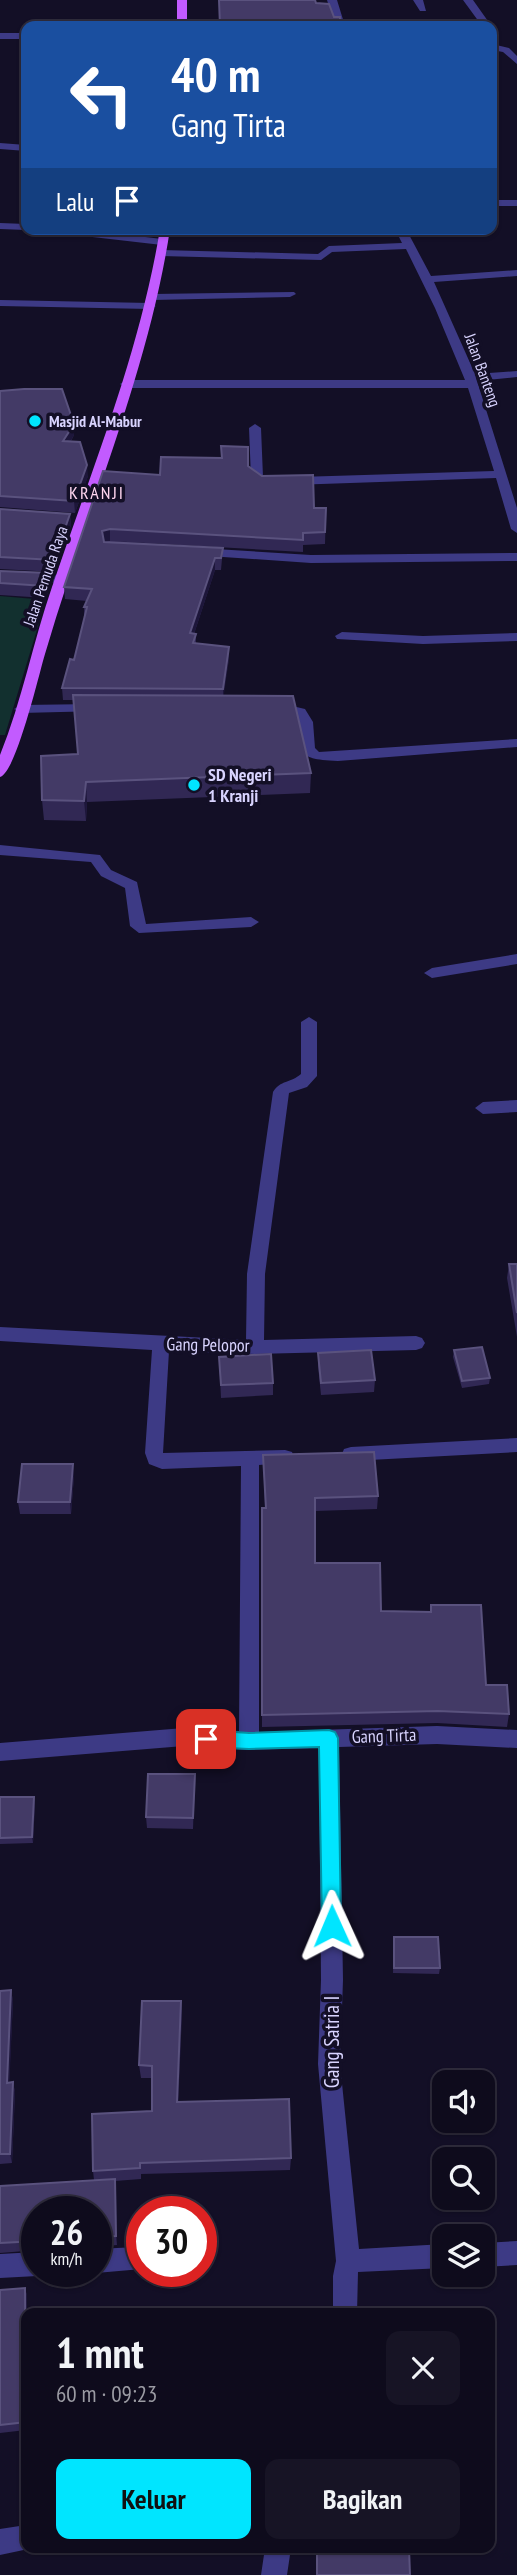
<!DOCTYPE html>
<html lang="id">
<meta charset="utf-8">
<style>
body{margin:0;font-family:"PT Sans Narrow",sans-serif;background:#171425;color:#f1f3f6;height:100vh;display:flex;flex-direction:column;font-size:26px;white-space:nowrap}
*{box-sizing:border-box;margin:0}
p{font-size:23px;color:#9b9ba3}
.icon{flex:none;width:38px;height:38px;fill:none;stroke:currentColor;stroke-width:2;stroke-linecap:round;stroke-linejoin:round}
.map{position:relative;flex:1;overflow:hidden}
.details{position:absolute;left:21px;top:2308px;width:474px;height:245px;display:flex;flex-direction:column;background:#0e0b1c;border-radius:14px;box-shadow:0 2px 5px #0004,0 0 0 2px #2e2b3b}
.details>*{flex:none}
.guide{position:absolute;left:21px;top:21px;width:476px;height:214px;border-radius:14px;box-shadow:0 2px 5px #0004,0 0 0 2px #2e2b3b;background:#1a4fa0;color:#fff;overflow:hidden}
.fabs{position:absolute;left:432px;top:2070px;display:grid;gap:14px}
.fabs a{display:grid;place-items:center;width:63px;height:63px;border-radius:14px;background:#0e0b1c;box-shadow:0 2px 5px #0004,0 0 0 2px #2e2b3b;font-size:35px}
.speed{position:absolute;left:21px;top:2196px;display:flex;gap:14px;font-size:35px;font-weight:700;text-align:center}
.speed>*{display:grid;place-content:center;width:91px;height:91px;border-radius:50%;background:#0e0b1c;box-shadow:0 2px 5px #0004,0 0 0 2px #2e2b3b;line-height:1}
.speed small{font-size:18px;font-weight:400}
.speed .limit{border:10px solid #d22;background:#fff;color:#111}
.pin{position:absolute;display:grid;place-items:center;width:60px;height:60px;color:#fff;margin:-30px;border-radius:14px;box-shadow:0 4px 10px #0006}
.me{position:absolute;width:77px;margin:-38px;rotate:359deg;stroke-linejoin:round;filter:drop-shadow(0 0 5px #0008)}
.turn{display:flex;align-items:center;gap:24px;height:147px;padding:0 35px;font-size:32px}
.turn .icon{width:91px;height:91px;stroke-width:2.5}
.turn b{display:block;font-size:49px;line-height:60px}
.then{display:flex;align-items:center;height:66px;padding:0 35px;background:#0003;gap:14px;font-size:26px}
.round{display:grid;place-items:center;flex:none;width:74px;height:74px;border-radius:14px;background:#171425}
.headline{display:flex;align-items:center;justify-content:space-between;height:119px;padding:0 35px}
h1{font-size:42px;font-weight:700;line-height:52px}
.action{display:flex;gap:14px;margin-top:auto;padding:14px 35px}
.action a{flex:1;height:80px;border-radius:14px;background:#00e5ff;color:#111;font-size:28px;font-weight:700;line-height:80px;text-align:center}
.action a+a{background:#171425;color:#f1f3f6}
.map>svg:first-child{display:block}
</style>
<div class="map">
<svg width="517" height="2575" viewBox="0 0 517 2575">
<rect width="100%" height="100%" fill="#130f26"/>
<!-- green -->
<path fill="#12302f" d="M 0,596 L 46,600 L 5,735 L 0,735 Z"/>
<g fill="none" stroke-linecap="round" stroke-linejoin="round">
<!-- minor -->
<path fill="#3d3a85" fill-rule="evenodd" d="M 327,0 L 337,0 L 345,26 L 335,26 Z
M 413,0 L 423,0 L 426,11 L 420,11 Z
M 463,0 L 473,0 L 490,24 L 488,26 L 482,26 Z
M 0,33 L 26,33 L 26,39 L 0,39 Z
M 492,44 L 509,48 L 517,56 L 517,64 L 503,52 L 492,50 Z
M 0,143 L 26,145 L 26,151 L 0,149 Z
M 492,200 L 517,200 L 517,206 L 492,206 Z
M 0,223 L 26,224 L 26,229 L 30,229 L 26,230 L 0,229 Z
M 44,229 L 79,229 L 162,239 L 167,242 L 162,245 L 49,232 Z
M 395,229 L 406,229 L 431,276 L 517,270 L 517,276 L 434,282 L 475,374 L 517,371 L 517,377 L 477,381 L 517,508 L 517,533 L 511,529 L 496,478 L 263,486 L 251,478 L 249,428 L 255,424 L 261,428 L 263,477 L 266,478 L 494,471 L 468,388 L 126,388 L 120,384 L 126,380 L 465,380 L 435,308 L 406,249 L 332,252 L 321,260 L 161,256 L 156,253 L 161,250 L 318,254 L 329,246 L 402,243 Z
M 294,292 L 296,294 L 290,297 L 153,300 L 147,297 L 153,294 Z
M 0,300 L 150,303 L 156,306 L 150,309 L 0,306 Z
M 199,548 L 311,555 L 517,553 L 517,561 L 311,563 L 194,555 L 193,552 Z
M 0,572 L 61,575 L 67,579 L 61,583 L 0,580 Z
M 342,632 L 423,636 L 517,633 L 517,641 L 423,644 L 337,639 L 335,636 Z
M 275,702 L 305,709 L 313,722 L 315,748 L 319,752 L 517,739 L 517,747 L 338,761 C 290,759 308,752 297,717 L 290,712 L 270,709 L 268,706 Z
M 96,704 L 101,705 L 101,711 L 21,713 L 14,709 L 21,705 Z
M 0,845 L 100,855 L 111,870 L 137,882 L 146,924 L 251,917 L 259,922 L 251,927 L 139,933 L 130,926 L 125,888 L 101,876 L 91,862 L 0,855 Z
M 517,954 L 517,964 L 432,978 L 424,973 L 432,968 Z
M 309,1017 L 317,1022 L 317,1076 L 307,1087 L 289,1093 L 265,1274 L 264,1340 L 416,1336 L 422,1338 L 425,1343 L 422,1348 L 416,1350 L 255,1354 L 169,1351 L 163,1453 L 285,1450 L 292,1452 L 294,1457 L 292,1462 L 259,1465 L 259,1732 L 437,1726 L 517,1730 L 517,1748 L 437,1744 L 339,1747 L 343,1980 L 340,2064 L 359,2249 L 444,2244 L 444,2268 L 358,2272 L 357,2314 L 333,2314 L 333,2276 L 336,2261 L 318,2064 L 321,1980 L 319,1748 L 249,1750 L 184,1746 L 0,1761 L 0,1743 L 184,1728 L 239,1731 L 241,1466 L 162,1469 L 149,1464 L 145,1453 L 152,1350 L 0,1341 L 0,1327 L 246,1340 L 247,1274 L 273,1092 C 280,1080 291,1083 301,1074 L 301,1022 Z
M 517,1100 L 517,1112 L 483,1114 L 475,1108 L 483,1102 Z
M 517,1438 L 517,1452 L 351,1461 L 344,1459 L 342,1454 L 344,1449 L 351,1447 Z
M 517,2241 L 517,2265 L 483,2267 L 483,2243 Z
M 138,2247 L 142,2249 L 142,2269 L 96,2273 L 93,2272 L 96,2272 L 96,2249 Z
M 37,2252 L 37,2272 L 45,2272 L 37,2276 L 0,2278 L 0,2254 Z
M 26,2525 L 26,2548 L 33,2548 L 0,2555 L 0,2529 Z
M 265,2548 L 291,2548 L 287,2575 L 261,2575 Z"/>
<!-- major -->
<path fill="#c25bff" fill-rule="evenodd" d="M 177,0 L 187,0 L 187,26 L 177,26 Z
M 160,229 L 170,229 C 148,375 86,513 45,654 C 39,674 16,773 0,777 L 0,755 C 22,701 33,642 52,587 C 92,469 140,352 160,229 Z"/>
</g>
<!-- wall -->
<path fill="#312854" d="M 316,3 L 334,17 L 340,17 L 340,26 L 220,26 Z
M 0,391 L 74,435 L 71,441 L 88,476 L 75,513 L 0,507 Z
M 221,446 L 262,476 L 314,508 L 326,508 L 325,544 L 303,545 L 303,552 L 110,541 L 223,548 L 221,570 L 215,570 L 194,634 L 196,634 L 196,643 L 229,659 L 223,696 L 311,773 L 310,793 L 87,802 L 86,821 L 44,820 L 42,800 L 78,754 L 73,700 L 63,700 L 62,688 L 74,660 L 84,618 L 84,607 L 87,601 L 65,599 L 64,587 L 103,471 L 160,475 L 221,458 Z
M 0,509 L 70,514 L 71,526 L 54,572 L 0,569 Z
M 0,571 L 50,585 L 46,598 L 0,595 Z
M 509,1264 L 517,1264 L 517,1337 L 507,1278 Z
M 454,1350 L 490,1378 L 489,1384 L 462,1388 L 453,1357 Z
M 318,1353 L 375,1380 L 374,1392 L 321,1395 L 318,1366 Z
M 219,1357 L 273,1383 L 273,1395 L 221,1398 Z
M 263,1455 L 378,1496 L 377,1509 L 315,1511 L 315,1563 L 381,1611 L 430,1612 L 431,1605 L 486,1685 L 509,1714 L 507,1727 L 437,1723 L 262,1727 L 262,1508 L 265,1508 Z
M 74,1476 L 71,1514 L 20,1514 L 18,1502 Z
M 195,1774 L 193,1829 L 147,1828 L 146,1817 Z
M 0,1797 L 35,1803 L 33,1843 L 0,1844 Z
M 394,1937 L 440,1968 L 439,1974 L 393,1973 Z
M 11,1990 L 13,2001 L 9,2083 L 13,2082 L 15,2092 L 12,2163 L 0,2164 L 0,1991 Z
M 181,2001 L 182,2014 L 178,2102 L 291,2158 L 290,2170 L 141,2174 L 141,2179 L 115,2181 L 117,2245 L 96,2247 L 96,2212 L 37,2212 L 37,2250 L 0,2253 L 0,2186 L 94,2180 L 93,2171 L 152,2111 L 152,2078 L 141,2078 L 139,2065 Z
M 25,2288 L 27,2296 L 26,2430 L 0,2433 L 0,2290 Z"/>
<!-- shaded-wall -->
<path fill="#1d163a" d="M 74,424 L 74,435 L 64,453 L 63,441 Z
M 87,465 L 88,476 L 75,513 L 74,501 Z
M 70,514 L 71,526 L 54,572 L 54,560 Z
M 110,529 L 110,541 L 103,543 L 102,531 Z
M 215,558 L 215,570 L 190,646 L 190,633 Z
M 49,573 L 50,585 L 46,598 L 45,586 Z
M 229,647 L 229,659 L 223,701 L 223,689 Z
M 86,782 L 87,802 L 86,821 L 84,801 Z
M 73,1464 L 74,1476 L 71,1514 L 70,1502 Z
M 195,1774 L 195,1786 L 193,1829 L 193,1818 Z
M 34,1797 L 35,1803 L 33,1843 L 32,1837 Z
M 11,1990 L 13,2001 L 9,2093 L 7,2083 Z
M 181,2001 L 182,2014 L 178,2114 L 177,2102 Z
M 13,2082 L 15,2092 L 12,2163 L 10,2154 Z
M 115,2179 L 116,2189 L 117,2245 L 116,2236 Z
M 25,2288 L 27,2296 L 27,2314 L 26,2314 L 26,2342 Z"/>
<!-- building -->
<path fill="#433a66" stroke="#5a527e" stroke-width="2" d="M 219,0 L 315,0 L 316,3 L 329,4 L 334,17 L 340,17 L 340,21 L 267,23 L 270,26 L 220,26 Z
M 24,389 L 62,389 L 74,424 L 63,441 L 80,442 L 87,465 L 74,501 L 0,496 L 0,391 Z
M 221,446 L 248,447 L 248,466 L 262,476 L 313,475 L 314,508 L 326,508 L 325,532 L 303,533 L 303,540 L 110,529 L 102,531 L 104,542 L 223,548 L 221,558 L 215,558 L 190,633 L 196,634 L 193,643 L 229,647 L 223,689 L 62,688 L 70,659 L 74,660 L 87,607 L 84,607 L 92,589 L 64,587 L 103,471 L 160,475 L 161,457 L 222,458 Z
M 0,509 L 70,514 L 54,560 L 0,557 Z
M 0,571 L 49,573 L 45,586 L 0,583 Z
M 73,695 L 293,696 L 311,773 L 86,782 L 84,801 L 42,800 L 41,756 L 78,754 Z
M 509,1264 L 517,1264 L 517,1313 Z
M 482,1347 L 490,1378 L 462,1381 L 454,1350 Z
M 371,1350 L 375,1380 L 321,1383 L 318,1353 Z
M 271,1354 L 273,1383 L 221,1385 L 219,1357 Z
M 374,1452 L 378,1496 L 315,1498 L 315,1563 L 380,1563 L 381,1611 L 431,1612 L 431,1605 L 481,1605 L 486,1685 L 507,1685 L 509,1714 L 438,1711 L 262,1715 L 262,1508 L 266,1508 L 263,1455 Z
M 22,1464 L 73,1464 L 70,1502 L 18,1502 Z
M 148,1774 L 195,1774 L 193,1818 L 146,1817 Z
M 0,1797 L 34,1797 L 32,1837 L 0,1838 Z
M 394,1937 L 438,1937 L 440,1968 L 394,1968 Z
M 11,1990 L 7,2083 L 13,2082 L 10,2154 L 0,2154 L 0,1991 Z
M 142,2001 L 181,2001 L 177,2102 L 289,2099 L 291,2158 L 140,2163 L 140,2168 L 93,2171 L 92,2114 L 152,2111 L 152,2066 L 139,2065 Z
M 115,2179 L 116,2236 L 96,2237 L 96,2212 L 37,2212 L 37,2241 L 0,2243 L 0,2186 Z
M 25,2288 L 26,2422 L 0,2425 L 0,2290 Z
M 317,2548 L 409,2548 L 410,2575 L 317,2575 Z"/>
<!-- route -->
<path fill="#00e5ff" stroke="#0095a6" stroke-width="2" d="M 206,1730 L 249,1733 L 329,1730 L 335,1732 L 338,1738 L 341,1926 L 339,1933 L 332,1935 L 325,1933 L 322,1926 L 319,1747 L 249,1749 L 206,1747 L 199,1744 L 197,1739 L 199,1733 Z"/>
<!-- markers -->
<g fill="#00e5ff" stroke="#130f26" stroke-width="2.5">
<circle cx="35" cy="421" r="7"/>
<circle cx="194" cy="785" r="7"/>
</g>
<g text-anchor="middle" stroke-width="7" stroke-linejoin="round" paint-order="stroke">
<!-- far-street labels -->
<g font-size="16" fill="#d9d4ff" stroke="#130f26">
<text transform="translate(483 370) rotate(70)" y="6">Jalan Banteng</text>
<text transform="translate(45 576) rotate(-71)" y="6">Jalan Pemuda Raya</text>
</g>
<!-- far-poi labels -->
<g font-size="16" font-weight="bold" fill="#d9d4ff" stroke="#130f26" text-anchor="start">
<text x="49" y="427">Masjid Al-Mabur</text>
</g>
<!-- far-quarter labels -->
<g font-size="18" letter-spacing="2" fill="#ffd6f0" stroke="#130f26">
<text x="97" y="499">KRANJI</text>
</g>
<!-- poi labels -->
<g font-size="18" font-weight="bold" fill="#d9d4ff" stroke="#130f26" text-anchor="start">
<text x="208" y="781">SD Negeri<tspan x="208" dy="21">1 Kranji</tspan></text>
</g>
<!-- street labels -->
<g font-size="18" fill="#d9d4ff" stroke="#130f26">
<text transform="translate(208 1345) rotate(1)" y="6">Gang Pelopor</text>
<text transform="translate(384 1736) rotate(-2)" y="6">Gang Tirta</text>
</g>
<!-- near-street labels -->
<g font-size="21" fill="#d9d4ff" stroke="#130f26">
<text transform="translate(332 2042) rotate(-90)" y="7">Gang Satria I</text>
</g>
</g>
</svg>
<div class="fabs">
<a><svg class="icon" aria-label="sound" viewBox="0 0 24 24"><path d="M4 9h4l5-4v14l-5-4H4zM17 9q2 3 0 6"/></svg></a>
<a><svg class="icon" aria-label="search" viewBox="0 0 24 24"><circle cx="10" cy="10" r="6"/><path d="M15 15l6 6"/></svg></a>
<a><svg class="icon" aria-label="layers" viewBox="0 0 24 24"><path d="M12 4l9 5-9 5-9-5zM3 14l9 5 9-5"/></svg></a>
</div>
<div class="speed"><div>26<small>km/h</small></div><div class="limit">30</div></div>
<div class="pin" style="left:206px;top:1739px;background:#d93025"><svg class="icon" aria-label="arrive" viewBox="0 0 24 24"><path d="M6 21V4h12l-3 4 3 4H6"/></svg></div>
<svg class="me" style="left:332px;top:1926px" viewBox="-20 -20 40 40"><path d="M0-17L14 15 0 8-14 15z" fill="#00e5ff" stroke="#fff" stroke-width="4"/></svg>
<div class="guide">
<div class="turn"><svg class="icon" aria-label="left" viewBox="0 0 24 24"><path d="M17 20v-9H6M10 6l-5 5 5 5"/></svg><div><b>40 m</b>Gang Tirta</div></div>
<div class="then">Lalu<svg class="icon" aria-label="arrive" viewBox="0 0 24 24"><path d="M6 21V4h12l-3 4 3 4H6"/></svg></div>
</div>
<section class="details">
<div class="headline"><div><h1>1 mnt</h1><p>60 m · 09:23</p></div><a class="round"><svg class="icon" aria-label="close" viewBox="0 0 24 24"><path d="M6 6l12 12M18 6L6 18"/></svg></a></div>
<div class="action"><a>Keluar</a><a>Bagikan</a></div>
</section>
</div>
